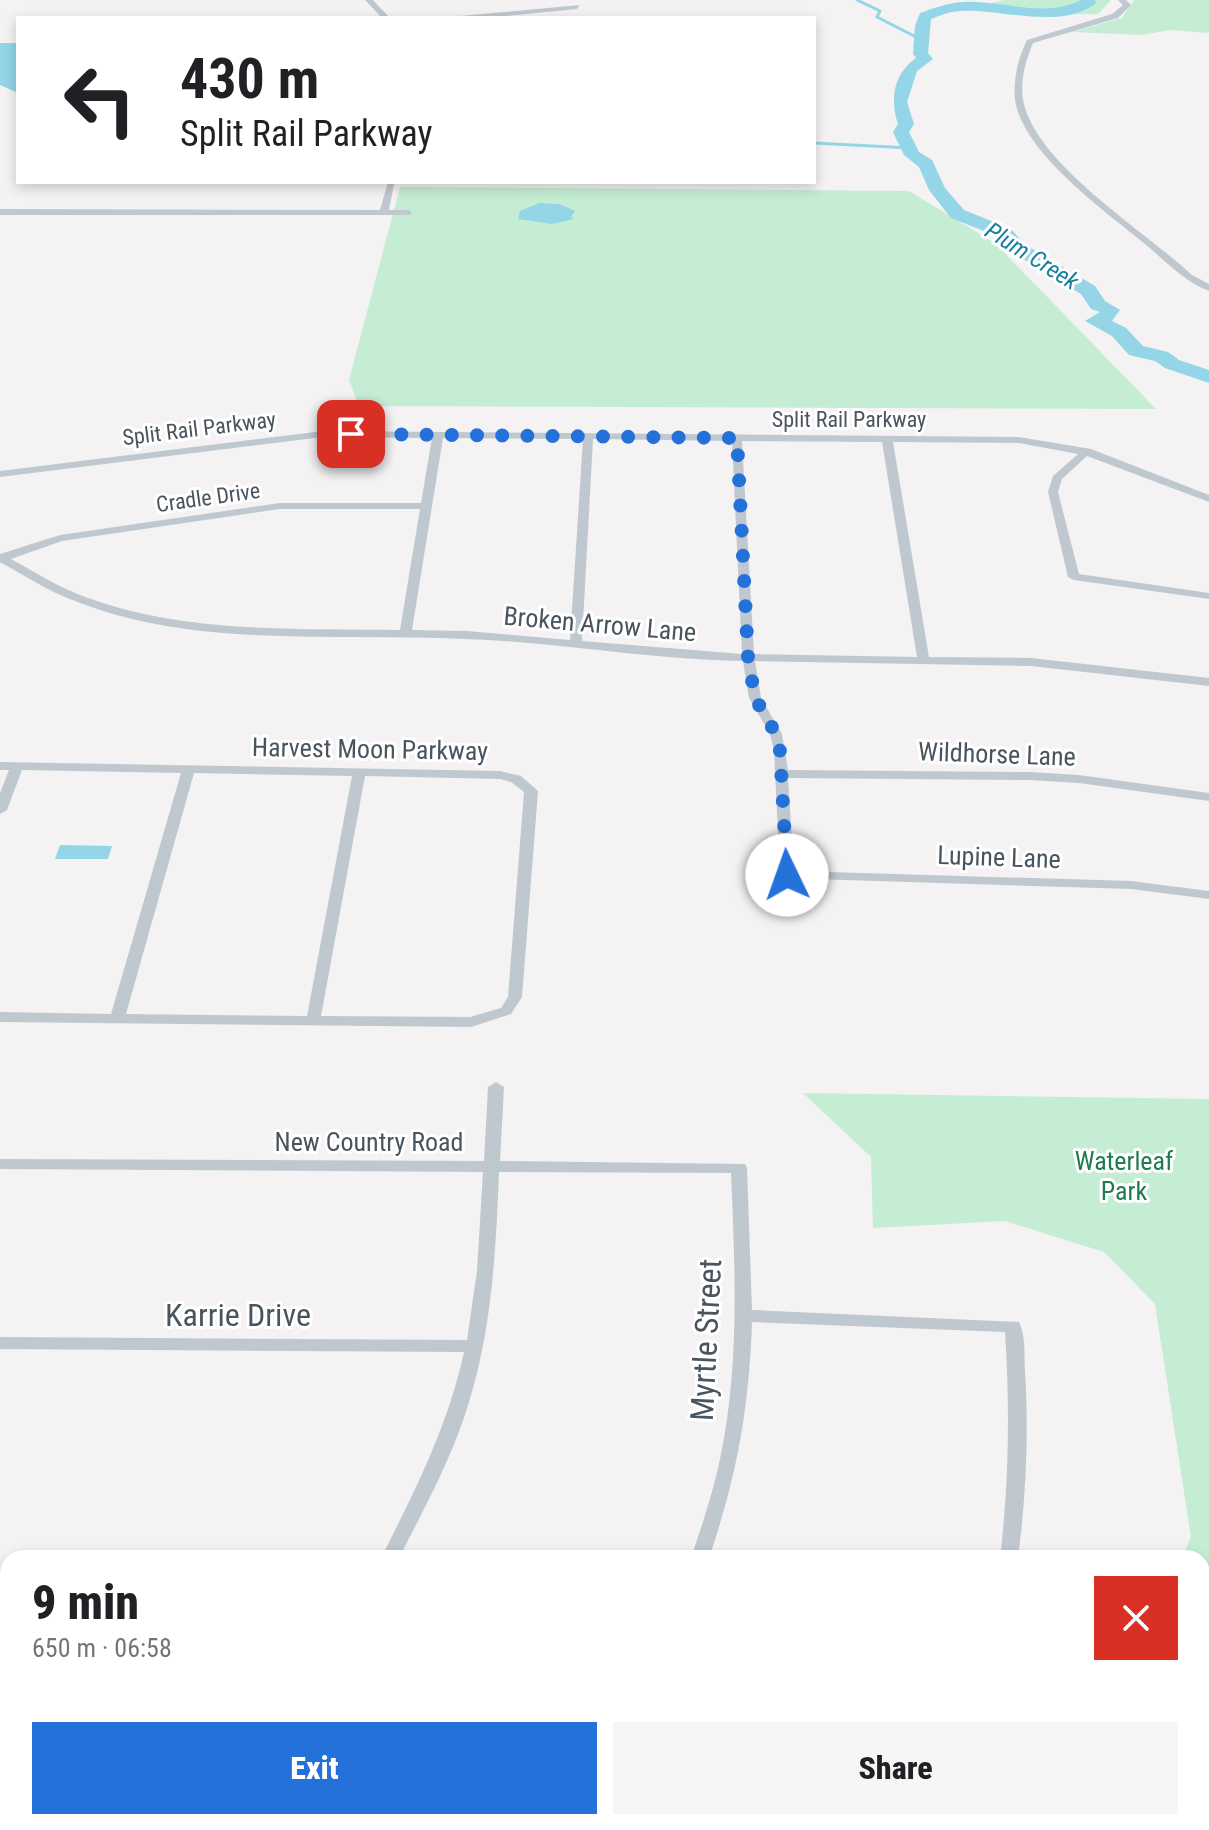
<!DOCTYPE html>
<meta charset="utf-8">
<style>
body{margin:0;font-family:"Roboto Condensed",sans-serif;background:#f6f6f6;color:#202124;height:100vh;display:flex;flex-direction:column;font-size:30px;white-space:nowrap}
*{box-sizing:border-box;margin:0}
p{font-size:26px;color:#757577}
.icon{flex:none;width:44px;height:44px;fill:none;stroke:currentColor;stroke-width:2;stroke-linecap:round;stroke-linejoin:round}
.map{position:relative;flex:1;overflow:hidden}
.drawer{position:absolute;left:0px;top:1550px;width:1210px;height:280px;display:flex;flex-direction:column;background:#fff;border-radius:24px 24px 0 0;box-shadow:0 4px 12px #0003}
.drawer>*{flex:none}
.hud{position:absolute;left:16px;top:16px;width:800px;height:168px;border-radius:0px;box-shadow:0 4px 12px #0003;background:#fff;color:#202124;overflow:hidden}
.pin{position:absolute;display:grid;place-items:center;width:68px;height:68px;color:#fff;margin:-34px;border-radius:16px;box-shadow:0 4px 12px #0006}
.me{position:absolute;width:88px;margin:-44px;rotate:357deg;stroke-linejoin:round;filter:drop-shadow(0 0 6px #0008)}
.turn{display:flex;align-items:center;gap:28px;height:168px;padding:0 32px;font-size:36px}
.turn .icon{width:104px;height:104px;stroke-width:2.5}
.turn b{display:block;font-size:56px;line-height:68px}
.round{display:grid;place-items:center;flex:none;width:84px;height:84px;border-radius:0px;background:#f6f6f6}
.summary{display:flex;align-items:center;justify-content:space-between;height:136px;padding:0 32px}
h1{font-size:48px;font-weight:800;line-height:60px}
.button{display:flex;gap:16px;margin-top:auto;padding:16px 32px}
.button a{flex:1;height:92px;border-radius:0px;background:#2571da;color:#fff;font-size:32px;font-weight:800;line-height:92px;text-align:center}
.button a+a{background:#f6f6f6;color:#202124}
.map>svg:first-child{display:block}
</style>
<div class="map">
<svg width="1209" height="1830" viewBox="0 0 1209 1830">
<rect width="100%" height="100%" fill="#f4f2f2"/>
<!-- green -->
<path fill="#c4edd4" d="M 1004,0 L 1111,0 L 1098,14 L 1010,15 L 994,12 L 987,4 Z
M 1134,0 L 1209,0 L 1209,33 L 1169,30 L 1143,35 L 1072,32 L 1122,18 Z
M 400,187 L 909,191 L 996,244 L 1156,409 L 359,406 L 349,380 Z
M 803,1093 L 1209,1099 L 1209,1830 L 1107,1830 L 1109,1822 L 1202,1822 L 1202,1558 L 1182,1558 L 1191,1537 L 1155,1304 L 1104,1252 L 1005,1221 L 873,1228 L 871,1157 Z"/>
<!-- water -->
<path fill="#94d5e7" d="M 0,43 L 18,43 L 18,93 L 0,85 Z
M 539,203 L 559,204 L 575,211 L 571,217 L 574,219 L 552,224 L 518,219 L 520,211 Z
M 60,845 L 112,846 L 108,859 L 55,859 Z"/>
<g fill="none" stroke-linecap="round" stroke-linejoin="round">
<!-- stream -->
<path stroke="#94d5e7" stroke-width="3" d="M 857,0 L 880,11 L 877,17 L 922,40
M 814,143 L 910,148"/>
<!-- river -->
<path fill="#94d5e7" fill-rule="evenodd" d="M 1081,0 L 1095,0 L 1096,3 C 1062,31 999,8 961,11 C 951,11 941,15 931,19 L 928,53 L 933,59 L 917,71 L 907,102 L 914,124 L 909,132 L 919,152 L 932,160 L 945,188 L 964,210 L 1011,229 L 1024,244 L 1095,286 L 1105,301 L 1120,310 L 1112,321 L 1126,328 L 1143,346 L 1168,352 L 1179,360 L 1209,370 L 1209,383 L 1165,368 L 1155,361 L 1129,355 L 1112,336 L 1085,321 L 1100,312 L 1091,309 L 1081,294 L 1012,252 L 999,237 L 951,218 L 929,190 L 919,167 L 904,155 L 893,132 L 898,124 C 890,100 893,74 916,58 L 913,54 L 915,26 L 920,13 C 934,8 948,3 963,2 C 1002,0 1044,19 1081,0 Z"/>
<!-- minor -->
<path fill="#c0c8cf" fill-rule="evenodd" d="M 365,0 L 373,0 L 390,18 L 382,18 Z
M 1118,0 L 1126,0 L 1131,5 L 1118,18 L 1033,43 C 1025,62 1019,84 1024,104 C 1039,166 1146,232 1192,275 L 1209,284 L 1209,291 C 1182,281 1162,257 1140,240 C 1101,208 1023,152 1015,100 C 1013,80 1018,58 1027,40 L 1112,14 L 1123,5 Z
M 580,5 L 577,9 L 484,18 L 457,18 L 461,16 Z
M 388,182 L 394,184 L 389,210 L 408,210 L 411,211 L 411,215 L 0,215 L 0,209 L 380,210 Z
M 323,431 L 1019,437 L 1091,449 L 1209,495 L 1209,502 L 1087,456 L 1062,479 L 1058,492 L 1079,574 L 1209,593 L 1209,599 L 1074,580 L 1068,577 L 1048,492 L 1053,476 L 1078,454 L 1019,443 L 893,442 L 929,657 L 1031,658 L 1209,678 L 1209,686 L 1031,666 L 755,661 L 761,698 L 782,734 L 788,770 L 1030,772 L 1079,775 L 1209,793 L 1209,801 L 1079,783 L 1030,780 L 788,778 L 794,871 L 1131,881 L 1209,891 L 1209,899 L 1131,889 L 782,878 L 780,875 L 774,751 L 770,734 L 749,698 L 743,661 C 650,660 558,642 465,639 C 338,633 195,649 75,601 C 48,591 25,576 0,562 L 0,554 L 60,535 L 280,503 L 421,503 L 432,438 L 323,437 L 0,477 L 0,471 ZM 443,438 L 583,439 L 570,640 L 467,631 L 412,630 ZM 593,439 L 732,441 L 742,654 L 582,641 ZM 742,441 L 882,442 L 917,657 L 754,654 ZM 280,509 L 420,509 L 400,630 C 295,628 188,634 88,598 C 60,588 36,573 11,559 L 62,541 Z
M 0,762 L 500,771 L 521,776 L 538,791 L 522,997 L 511,1014 L 471,1027 L 0,1022 L 0,1012 L 111,1014 L 181,773 L 22,770 L 7,810 L 0,814 L 0,793 L 9,770 L 0,770 ZM 194,773 L 352,776 L 307,1016 L 126,1014 ZM 365,776 L 500,779 L 511,782 L 524,792 L 508,997 L 501,1008 L 470,1017 L 321,1016 Z
M 496,1082 L 504,1087 L 500,1161 L 745,1164 L 747,1168 L 752,1310 L 1019,1322 C 1026,1336 1024,1355 1025,1371 C 1029,1434 1026,1496 1018,1558 L 1000,1558 C 1009,1483 1010,1408 1005,1332 L 752,1322 C 749,1410 737,1475 709,1558 L 691,1558 C 702,1525 713,1493 720,1459 C 740,1365 735,1268 731,1173 L 499,1172 C 496,1249 492,1328 469,1402 C 453,1456 425,1507 399,1558 L 381,1558 C 415,1491 448,1426 464,1352 L 0,1349 L 0,1337 L 467,1340 L 477,1271 L 483,1172 L 0,1169 L 0,1159 L 484,1161 L 488,1087 Z
M 0,1643 L 8,1645 L 8,1661 L 0,1659 Z
M 242,1822 L 263,1822 L 260,1830 L 239,1830 Z
M 373,1822 L 403,1822 L 409,1830 L 379,1830 Z
M 573,1822 L 595,1822 L 591,1830 L 569,1830 Z
M 933,1822 L 953,1822 L 951,1830 L 931,1830 Z"/>
</g>
<g fill="none" stroke-linecap="round" stroke-linejoin="round">
<!-- route -->
<path stroke="#2571da" stroke-width="14" stroke-dasharray="0 25.2" d="M 351,434 L 737,438 L 748,657 L 755,698 L 776,734 L 780,751 L 787,875"/>
</g>
<g text-anchor="middle" stroke-width="6" stroke-linejoin="round" paint-order="stroke">
<!-- far-street labels -->
<g font-size="22" fill="#4a545e" stroke="#fff">
<text x="849" y="427">Split Rail Parkway</text>
<text transform="translate(199 428) rotate(-7)" y="8">Split Rail Parkway</text>
<text transform="translate(208 497) rotate(-8)" y="8">Cradle Drive</text>
</g>
<!-- far-water labels -->
<g font-size="24" font-style="italic" fill="#167f9e" stroke="#fff">
<text transform="translate(1032 256) rotate(32)" y="8">Plum Creek</text>
</g>
<!-- street labels -->
<g font-size="26" fill="#4a545e" stroke="#fff">
<text transform="translate(600 624) rotate(5)" y="9">Broken Arrow Lane</text>
<text transform="translate(370 749) rotate(1)" y="9">Harvest Moon Parkway</text>
<text transform="translate(997 754) rotate(2)" y="9">Wildhorse Lane</text>
<text transform="translate(999 857) rotate(2)" y="9">Lupine Lane</text>
<text x="369" y="1151">New Country Road</text>
</g>
<!-- park labels -->
<g font-size="26" fill="#1e7c4f" stroke="#fff">
<text x="1124" y="1170">Waterleaf<tspan x="1124" dy="30">Park</tspan></text>
</g>
<!-- near-street labels -->
<g font-size="32" fill="#4a545e" stroke="#fff">
<text x="238" y="1326">Karrie Drive</text>
<text transform="translate(706 1340) rotate(-87)" y="11">Myrtle Street</text>
</g>
</g>
</svg>
<div class="pin" style="left:351px;top:434px;background:#d93025"><svg class="icon" aria-label="arrive" viewBox="0 0 24 24"><path d="M6 21V4h12l-3 4 3 4H6"/></svg></div>
<svg class="me" style="left:787px;top:875px" viewBox="-20 -20 40 40"><circle r="19" fill="#fff"/><path d="M0-13L10 11 0 6-10 11z" fill="#2571da"/></svg>
<div class="hud">
<div class="turn"><svg class="icon" aria-label="left" viewBox="0 0 24 24"><path d="M17 20v-9H6M10 6l-5 5 5 5"/></svg><div><b>430 m</b>Split Rail Parkway</div></div>
</div>
<section class="drawer">
<div class="summary"><div><h1>9 min</h1><p>650 m · 06:58</p></div><a class="round" style="background:#d93025;color:#fff"><svg class="icon" aria-label="close" viewBox="0 0 24 24"><path d="M6 6l12 12M18 6L6 18"/></svg></a></div>
<div class="button"><a>Exit</a><a>Share</a></div>
</section>
</div>
